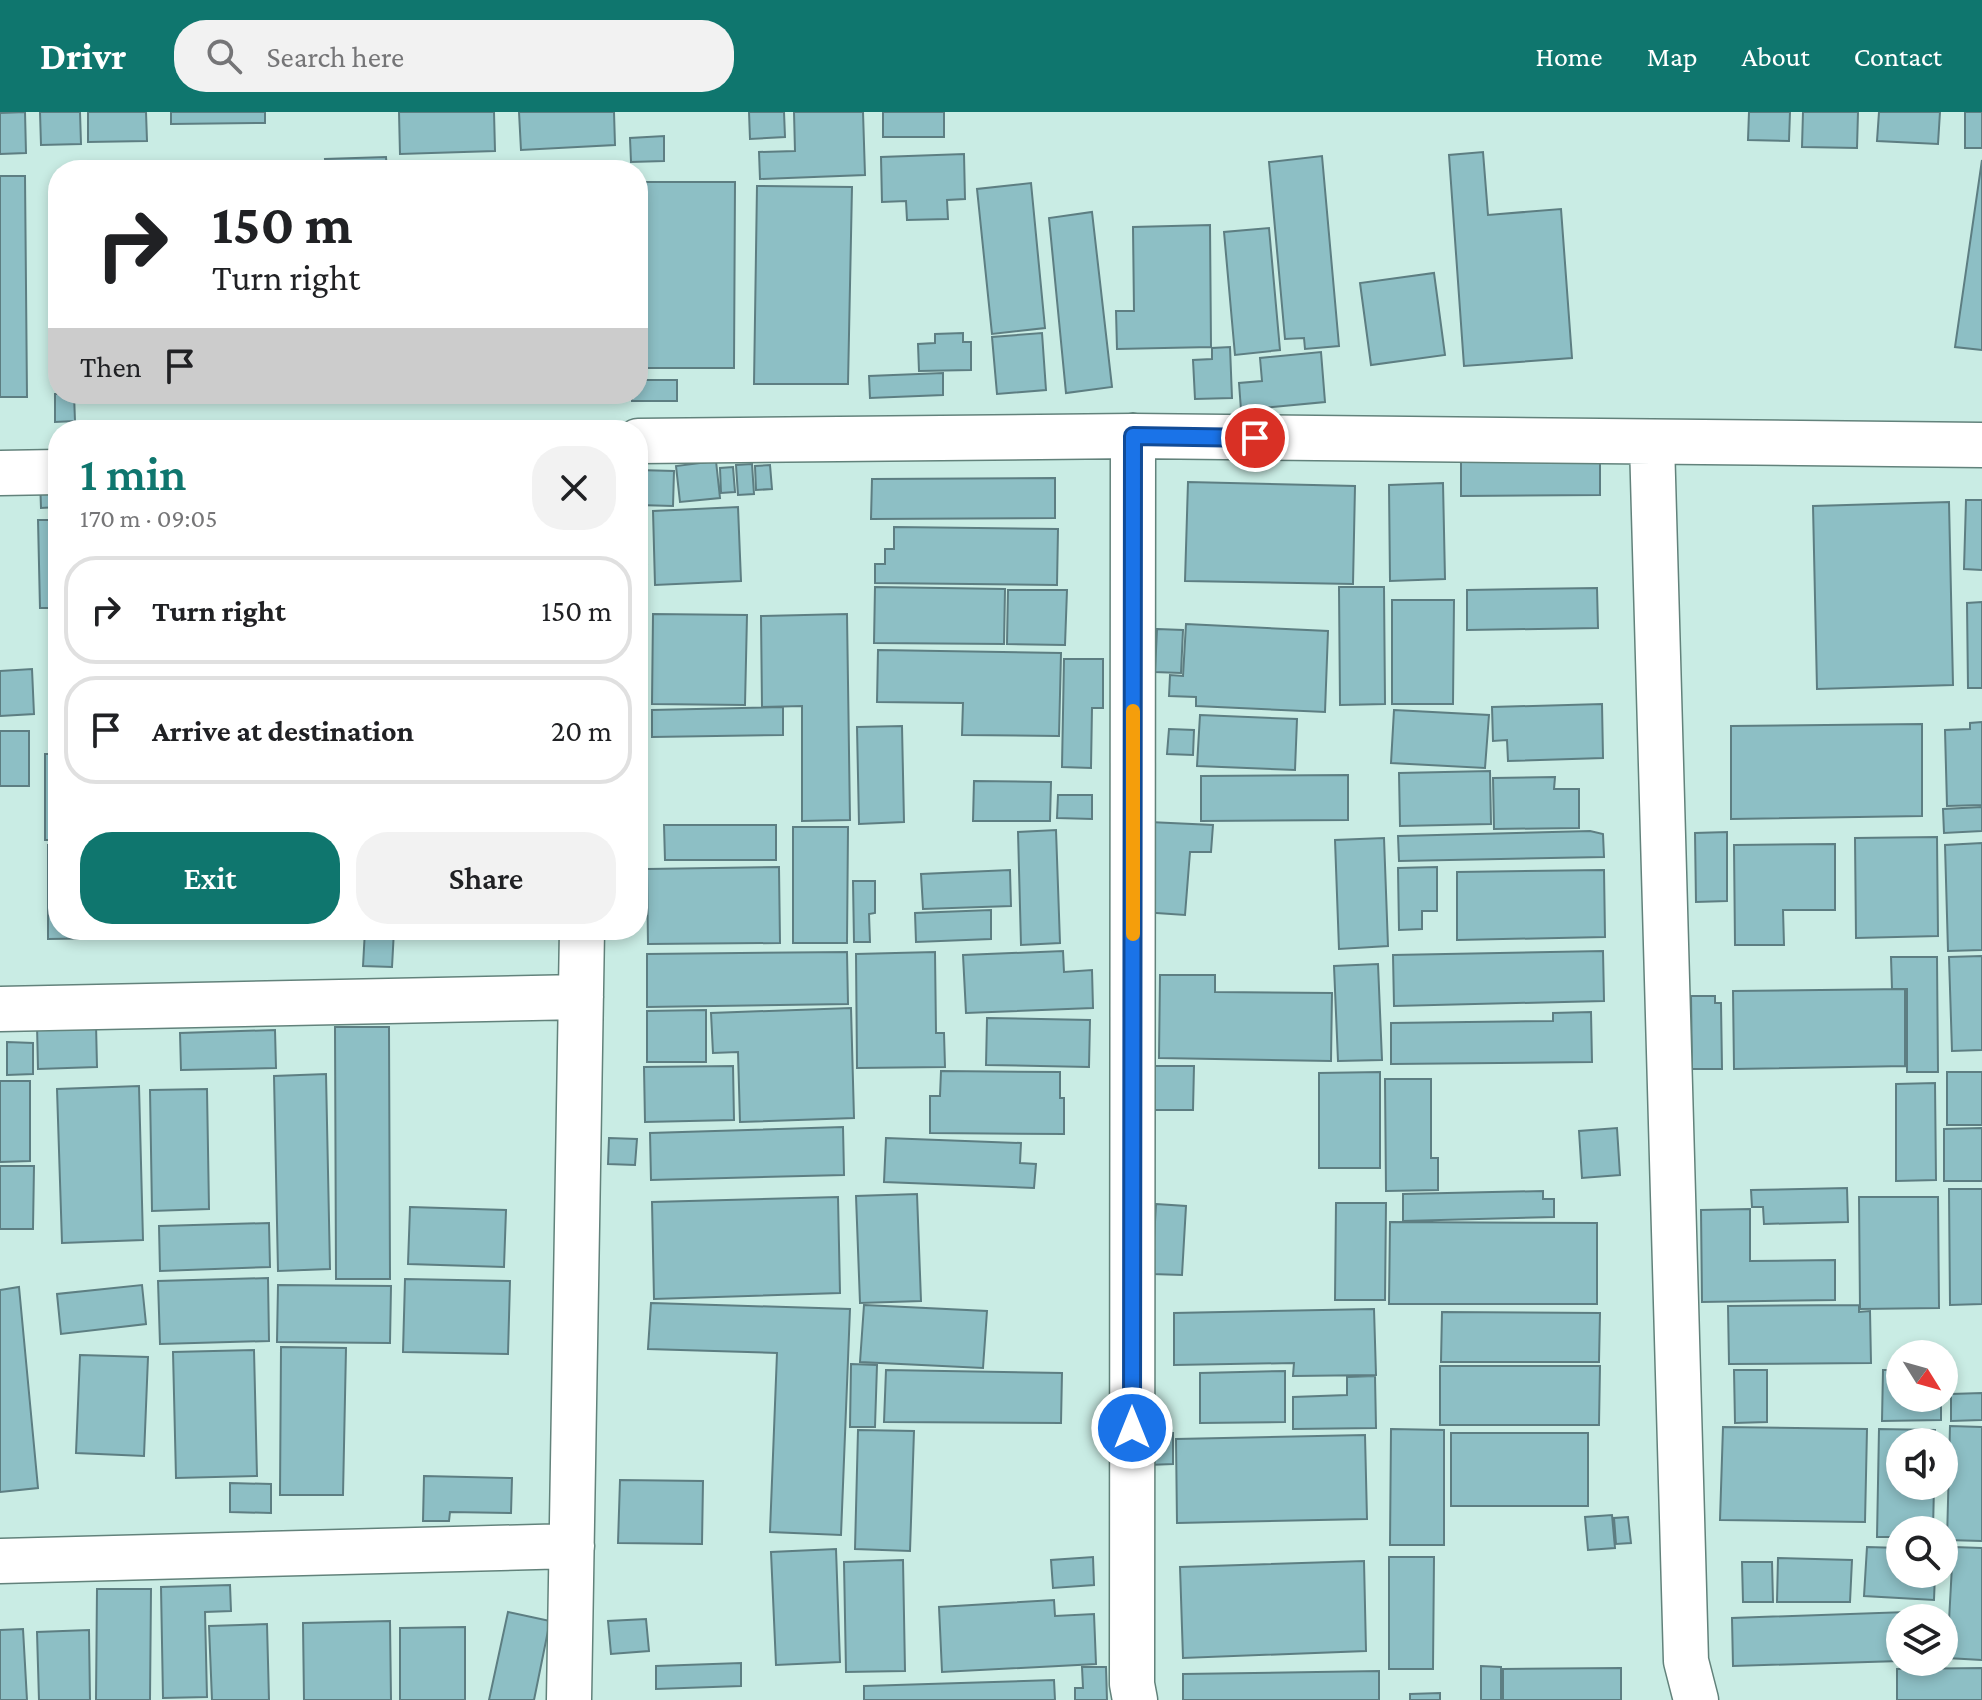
<!DOCTYPE html>
<meta charset="utf-8">
<style>
body{margin:0;font-family:"Crimson Pro",serif;background:#f2f2f2;color:#202124;height:100vh;display:flex;flex-direction:column;font-size:30px;white-space:nowrap}
*{box-sizing:border-box;margin:0}
p{font-size:26px;color:#757577}
.icon{flex:none;width:44px;height:44px;fill:none;stroke:currentColor;stroke-width:2;stroke-linecap:round;stroke-linejoin:round}
.map{position:relative;flex:1;overflow:hidden}
.drawer{position:absolute;left:48px;top:308px;width:600px;height:520px;display:flex;flex-direction:column;background:#fff;border-radius:32px;box-shadow:0 4px 12px #0003}
.drawer>*{flex:none}
.guide{position:absolute;left:48px;top:48px;width:600px;height:244px;border-radius:32px;box-shadow:0 4px 12px #0003;background:#fff;color:#202124;overflow:hidden}
.needle{width:52px;rotate:127deg}
.fabs{position:absolute;left:1886px;top:1228px;display:grid;gap:16px}
.fabs a{display:grid;place-items:center;width:72px;height:72px;border-radius:50%;background:#fff;box-shadow:0 4px 12px #0003;font-size:40px}
.pin{position:absolute;display:grid;place-items:center;width:68px;height:68px;color:#fff;margin:-34px;border:4px solid #fff;border-radius:50%;box-shadow:0 2px 8px #0007}
.me{position:absolute;width:88px;margin:-44px;rotate:0deg;stroke-linejoin:round;filter:drop-shadow(0 0 6px #0008)}
.turn{display:flex;align-items:center;gap:28px;height:168px;padding:0 32px;font-size:36px}
.turn .icon{width:104px;height:104px;stroke-width:2.5}
.turn b{display:block;font-size:56px;line-height:68px}
.then{display:flex;align-items:center;height:76px;padding:0 32px;background:#0003;gap:16px;font-size:30px}
.round{display:grid;place-items:center;flex:none;width:84px;height:84px;border-radius:32px;background:#f2f2f2}
.overview{display:flex;align-items:center;justify-content:space-between;height:136px;padding:0 32px}
h1{font-size:48px;font-weight:600;line-height:60px;color:#0f766e}
.cta{display:flex;gap:16px;margin-top:auto;padding:16px 32px}
.cta a{flex:1;height:92px;border-radius:32px;background:#0f766e;color:#fff;font-size:32px;font-weight:600;line-height:92px;text-align:center}
.cta a+a{background:#f2f2f2;color:#202124}
ul{padding:0;list-style:none}
li{display:flex;align-items:center;gap:24px;height:108px;margin:0 16px 12px;padding:0 16px;border:4px solid #e0e0e0;border-radius:32px}
li div{flex:1}
li b{display:block;font-size:30px}
li em{font-style:normal}
header{display:flex;align-items:center;gap:48px;box-sizing:border-box;height:112px;padding:0 40px;background:#0f766e;color:#fff}
header strong{font-size:38px}
nav{display:flex;gap:44px;margin-inline-start:auto;font-size:28px}
.search{width:560px;height:72px;background:#f2f2f2;display:flex;align-items:center;gap:20px;box-sizing:border-box;padding:0 28px;border-radius:32px;color:#757577;font-size:30px}
.map>svg:first-child{display:block}
</style>
<header>
<strong>Drivr</strong>
<div class="search"><svg class="icon" aria-label="search" viewBox="0 0 24 24"><circle cx="10" cy="10" r="6"/><path d="M15 15l6 6"/></svg>Search here</div>
<nav><a>Home</a><a>Map</a><a>About</a><a>Contact</a></nav>
</header>
<div class="map">
<svg width="1982" height="1588" viewBox="0 0 1982 1588">
<rect width="100%" height="100%" fill="#c9ece4"/>
<!-- building -->
<path fill="#8dbfc5" stroke="#5d7e82" stroke-width="2" d="M 25,0 L 26,41 L 0,42 L 0,1 Z
M 40,0 L 80,0 L 81,32 L 41,33 Z
M 88,0 L 146,0 L 147,29 L 88,30 Z
M 171,0 L 265,0 L 265,11 L 171,12 Z
M 399,0 L 494,0 L 495,39 L 400,42 Z
M 519,0 L 614,0 L 615,33 L 521,38 Z
M 749,0 L 784,0 L 785,25 L 750,27 Z
M 794,0 L 863,0 L 865,63 L 760,67 L 759,40 L 795,39 Z
M 883,0 L 944,0 L 944,25 L 883,25 Z
M 1749,0 L 1790,0 L 1789,29 L 1748,28 Z
M 1803,0 L 1858,0 L 1857,36 L 1802,35 Z
M 1879,0 L 1940,0 L 1938,32 L 1877,29 Z
M 1965,0 L 1982,0 L 1982,36 L 1965,36 Z
M 664,24 L 664,49 L 631,50 L 630,26 Z
M 1483,40 L 1488,103 L 1561,97 L 1572,246 L 1464,254 L 1449,43 Z
M 964,42 L 965,87 L 947,88 L 948,107 L 907,108 L 906,89 L 882,90 L 881,45 Z
M 1322,44 L 1339,234 L 1305,237 L 1304,226 L 1285,227 L 1269,50 Z
M 386,45 L 387,58 L 326,58 L 325,47 Z
M 1982,48 L 1982,238 L 1955,235 Z
M 145,54 L 145,58 L 61,58 L 61,56 Z
M 0,64 L 25,64 L 27,285 L 0,285 Z
M 638,70 L 735,70 L 734,256 L 638,256 Z
M 1031,71 L 1045,216 L 992,222 L 977,77 Z
M 757,74 L 852,75 L 848,272 L 754,272 Z
M 1092,100 L 1112,275 L 1066,281 L 1049,106 Z
M 1210,113 L 1211,235 L 1117,237 L 1116,199 L 1134,199 L 1133,115 Z
M 1269,116 L 1280,238 L 1235,243 L 1224,120 Z
M 1434,161 L 1445,243 L 1371,253 L 1360,171 Z
M 963,221 L 963,230 L 971,230 L 971,258 L 919,259 L 918,232 L 935,231 L 935,222 Z
M 1042,221 L 1046,278 L 997,282 L 992,225 Z
M 1230,235 L 1232,286 L 1195,287 L 1193,248 L 1212,247 L 1212,236 Z
M 1321,240 L 1325,290 L 1241,298 L 1239,271 L 1262,269 L 1260,246 Z
M 943,261 L 943,283 L 870,286 L 869,264 Z
M 638,268 L 677,268 L 677,289 L 632,289 L 632,282 L 638,282 Z
M 55,282 L 74,282 L 75,309 L 55,310 Z
M 512,282 L 560,282 L 560,289 L 512,290 Z
M 1461,336 L 1600,348 L 1600,383 L 1461,384 Z
M 716,349 L 720,386 L 680,390 L 676,354 Z
M 752,352 L 754,382 L 738,383 L 736,353 Z
M 770,353 L 772,377 L 756,378 L 755,354 Z
M 733,355 L 735,380 L 721,381 L 720,356 Z
M 638,358 L 674,359 L 673,394 L 638,393 Z
M 58,365 L 58,395 L 41,396 L 40,366 Z
M 1055,366 L 1055,406 L 871,407 L 872,367 Z
M 1188,370 L 1355,374 L 1353,472 L 1185,469 Z
M 1443,371 L 1445,467 L 1390,469 L 1389,373 Z
M 1966,388 L 1982,388 L 1982,458 L 1964,457 Z
M 1949,390 L 1953,573 L 1817,577 L 1813,394 Z
M 738,395 L 741,469 L 655,473 L 653,399 Z
M 38,408 L 58,408 L 58,496 L 40,496 Z
M 894,415 L 1058,417 L 1057,473 L 875,471 L 875,452 L 885,452 L 885,437 L 894,437 Z
M 638,433 L 645,433 L 647,452 L 638,453 Z
M 875,475 L 1005,477 L 1004,532 L 874,531 Z
M 1339,475 L 1384,475 L 1385,592 L 1340,593 Z
M 1597,476 L 1598,516 L 1467,518 L 1467,478 Z
M 1008,478 L 1067,478 L 1065,533 L 1007,532 Z
M 1392,488 L 1454,488 L 1453,592 L 1392,592 Z
M 1982,490 L 1982,576 L 1968,576 L 1967,491 Z
M 653,502 L 747,503 L 745,593 L 652,592 Z
M 847,502 L 850,708 L 802,709 L 802,594 L 762,595 L 761,504 Z
M 1186,512 L 1328,519 L 1325,600 L 1196,594 L 1196,585 L 1169,584 L 1170,563 L 1183,564 Z
M 1157,517 L 1183,518 L 1181,561 L 1155,560 Z
M 638,525 L 644,525 L 644,581 L 638,581 Z
M 878,538 L 1061,541 L 1059,624 L 962,623 L 963,591 L 877,590 Z
M 1064,547 L 1103,547 L 1103,596 L 1092,596 L 1091,656 L 1062,655 Z
M 32,557 L 34,602 L 0,604 L 0,559 Z
M 1602,592 L 1603,646 L 1508,649 L 1507,628 L 1493,629 L 1492,595 Z
M 783,595 L 783,623 L 652,625 L 652,598 Z
M 638,597 L 641,597 L 638,667 Z
M 1394,598 L 1489,603 L 1485,656 L 1391,651 Z
M 1200,603 L 1297,607 L 1295,658 L 1197,654 Z
M 1982,610 L 1982,693 L 1947,694 L 1945,618 L 1970,617 L 1970,611 Z
M 1922,612 L 1922,704 L 1731,707 L 1731,614 Z
M 902,614 L 904,710 L 859,712 L 857,615 Z
M 1169,617 L 1194,618 L 1193,643 L 1167,642 Z
M 0,619 L 29,619 L 29,674 L 0,674 Z
M 45,642 L 58,642 L 58,728 L 45,728 Z
M 1490,659 L 1491,712 L 1400,714 L 1399,661 Z
M 1348,663 L 1348,708 L 1201,709 L 1201,664 Z
M 1555,665 L 1554,677 L 1579,677 L 1579,716 L 1494,717 L 1493,666 Z
M 974,669 L 1051,670 L 1050,709 L 973,709 Z
M 1058,683 L 1092,683 L 1092,707 L 1057,706 Z
M 1982,695 L 1982,719 L 1944,721 L 1943,697 Z
M 1149,710 L 1213,713 L 1211,740 L 1190,740 L 1185,803 L 1142,800 Z
M 664,713 L 776,713 L 776,748 L 665,748 Z
M 793,715 L 848,715 L 847,831 L 793,831 Z
M 1056,718 L 1060,831 L 1021,833 L 1018,720 Z
M 1590,719 L 1603,722 L 1604,745 L 1399,749 L 1398,724 Z
M 1727,720 L 1727,789 L 1696,790 L 1695,721 Z
M 1937,725 L 1938,824 L 1856,826 L 1855,726 Z
M 1384,726 L 1388,834 L 1339,837 L 1335,728 Z
M 1982,731 L 1982,838 L 1948,839 L 1945,733 Z
M 58,732 L 58,818 L 116,818 L 116,826 L 48,827 L 48,733 Z
M 1835,732 L 1835,798 L 1783,798 L 1784,833 L 1735,833 L 1734,733 Z
M 779,755 L 780,831 L 648,832 L 647,757 Z
M 1437,755 L 1437,799 L 1422,799 L 1422,817 L 1399,818 L 1398,756 Z
M 1010,758 L 1011,794 L 923,797 L 921,762 Z
M 1604,758 L 1605,825 L 1457,828 L 1457,760 Z
M 853,769 L 875,769 L 875,801 L 869,802 L 870,830 L 854,830 Z
M 991,798 L 991,827 L 916,830 L 915,801 Z
M 170,818 L 256,818 L 256,824 L 170,825 Z
M 365,818 L 394,818 L 392,855 L 363,854 Z
M 1063,839 L 1064,860 L 1092,858 L 1093,896 L 966,901 L 963,843 Z
M 1603,839 L 1604,889 L 1394,894 L 1393,843 Z
M 847,840 L 848,892 L 647,895 L 647,842 Z
M 935,840 L 936,921 L 944,921 L 945,955 L 857,956 L 856,842 Z
M 1982,844 L 1982,938 L 1952,939 L 1949,845 Z
M 1891,845 L 1937,845 L 1938,960 L 1907,960 L 1907,877 L 1892,877 Z
M 1378,852 L 1382,948 L 1338,949 L 1334,854 Z
M 1160,863 L 1215,863 L 1215,880 L 1332,881 L 1331,949 L 1159,946 Z
M 1905,877 L 1905,954 L 1734,957 L 1733,879 Z
M 1691,884 L 1715,884 L 1715,891 L 1721,891 L 1722,957 L 1692,957 Z
M 851,896 L 854,1006 L 740,1010 L 738,940 L 713,941 L 711,901 Z
M 706,898 L 706,950 L 647,950 L 647,899 Z
M 1591,900 L 1592,950 L 1391,952 L 1391,911 L 1553,909 L 1553,901 Z
M 987,906 L 1090,908 L 1089,955 L 986,953 Z
M 96,912 L 97,955 L 38,957 L 37,913 Z
M 335,915 L 389,915 L 390,1167 L 336,1167 Z
M 275,918 L 276,956 L 181,958 L 180,921 Z
M 7,930 L 33,931 L 33,962 L 7,963 Z
M 733,954 L 734,1008 L 645,1010 L 644,955 Z
M 1150,954 L 1194,954 L 1193,998 L 1149,998 Z
M 941,959 L 1060,960 L 1060,986 L 1064,986 L 1064,1022 L 930,1021 L 930,984 L 940,984 Z
M 1380,960 L 1380,1056 L 1319,1056 L 1319,961 Z
M 1947,960 L 1982,960 L 1982,1013 L 1947,1013 Z
M 326,962 L 330,1157 L 278,1159 L 274,964 Z
M 1385,967 L 1431,967 L 1431,1046 L 1438,1046 L 1438,1078 L 1386,1079 Z
M 0,969 L 30,969 L 30,1049 L 0,1050 Z
M 1935,971 L 1936,1068 L 1896,1069 L 1896,972 Z
M 139,974 L 143,1128 L 62,1131 L 57,977 Z
M 207,977 L 209,1097 L 152,1099 L 150,978 Z
M 843,1015 L 844,1063 L 651,1068 L 650,1021 Z
M 1617,1016 L 1620,1063 L 1582,1066 L 1579,1019 Z
M 1982,1016 L 1982,1069 L 1944,1069 L 1944,1017 Z
M 609,1026 L 637,1027 L 635,1053 L 608,1052 Z
M 886,1026 L 1021,1031 L 1020,1051 L 1036,1052 L 1034,1076 L 884,1070 Z
M 0,1054 L 34,1054 L 33,1117 L 0,1117 Z
M 1847,1076 L 1848,1110 L 1764,1112 L 1763,1095 L 1752,1095 L 1751,1078 Z
M 1949,1077 L 1982,1077 L 1982,1192 L 1950,1193 Z
M 1543,1079 L 1543,1087 L 1554,1087 L 1554,1105 L 1403,1109 L 1403,1082 Z
M 917,1082 L 921,1189 L 860,1191 L 856,1084 Z
M 838,1085 L 840,1181 L 654,1187 L 652,1090 Z
M 1859,1085 L 1938,1085 L 1939,1196 L 1860,1197 Z
M 1336,1091 L 1386,1091 L 1385,1188 L 1335,1188 Z
M 1156,1092 L 1186,1094 L 1182,1163 L 1152,1162 Z
M 410,1095 L 506,1098 L 504,1155 L 408,1152 Z
M 1750,1097 L 1750,1149 L 1835,1148 L 1835,1188 L 1702,1190 L 1701,1098 Z
M 1390,1110 L 1597,1111 L 1597,1192 L 1389,1192 Z
M 269,1111 L 270,1155 L 160,1159 L 159,1114 Z
M 268,1166 L 269,1229 L 160,1232 L 158,1169 Z
M 405,1167 L 510,1169 L 508,1242 L 403,1240 Z
M 142,1173 L 146,1212 L 61,1222 L 57,1182 Z
M 278,1173 L 391,1174 L 390,1231 L 277,1230 Z
M 19,1175 L 38,1376 L 0,1380 L 0,1178 Z
M 651,1191 L 850,1197 L 841,1423 L 770,1420 L 777,1241 L 648,1237 Z
M 864,1193 L 987,1199 L 983,1256 L 860,1250 Z
M 1859,1193 L 1859,1200 L 1870,1199 L 1871,1251 L 1729,1252 L 1728,1194 Z
M 1374,1197 L 1376,1263 L 1293,1264 L 1294,1251 L 1174,1253 L 1174,1201 Z
M 1442,1200 L 1600,1201 L 1599,1250 L 1441,1250 Z
M 281,1235 L 346,1236 L 343,1383 L 280,1383 Z
M 254,1238 L 257,1364 L 176,1366 L 173,1240 Z
M 80,1243 L 148,1245 L 144,1344 L 76,1341 Z
M 851,1252 L 877,1253 L 875,1315 L 850,1315 Z
M 1440,1254 L 1600,1254 L 1599,1313 L 1440,1313 Z
M 886,1258 L 1062,1261 L 1061,1311 L 884,1310 Z
M 1734,1258 L 1767,1258 L 1767,1310 L 1735,1311 Z
M 1883,1258 L 1900,1258 L 1900,1286 L 1941,1286 L 1941,1308 L 1882,1309 Z
M 1285,1259 L 1285,1310 L 1200,1311 L 1200,1261 Z
M 1375,1264 L 1376,1316 L 1293,1317 L 1293,1285 L 1347,1283 L 1347,1265 Z
M 1982,1281 L 1982,1308 L 1951,1309 L 1951,1282 Z
M 1950,1314 L 1982,1315 L 1982,1429 L 1947,1428 Z
M 1723,1315 L 1867,1317 L 1865,1410 L 1720,1408 Z
M 1391,1317 L 1444,1318 L 1444,1433 L 1390,1433 Z
M 1879,1317 L 1935,1318 L 1935,1330 L 1900,1330 L 1900,1374 L 1934,1374 L 1933,1418 L 1900,1418 L 1900,1425 L 1877,1425 Z
M 858,1318 L 914,1319 L 910,1439 L 855,1437 Z
M 1148,1321 L 1173,1321 L 1173,1352 L 1148,1353 Z
M 1451,1321 L 1588,1321 L 1588,1394 L 1451,1394 Z
M 1365,1323 L 1367,1407 L 1177,1411 L 1176,1327 Z
M 424,1364 L 512,1366 L 511,1401 L 450,1400 L 449,1409 L 423,1409 Z
M 620,1368 L 703,1369 L 702,1432 L 618,1431 Z
M 230,1371 L 271,1372 L 271,1401 L 230,1400 Z
M 1612,1403 L 1615,1436 L 1588,1438 L 1585,1405 Z
M 1628,1405 L 1631,1431 L 1616,1432 L 1614,1406 Z
M 1867,1435 L 1900,1436 L 1900,1462 L 1935,1462 L 1934,1488 L 1864,1484 Z
M 1953,1435 L 1982,1436 L 1982,1548 L 1947,1546 Z
M 836,1437 L 840,1550 L 776,1553 L 771,1440 Z
M 1093,1445 L 1094,1473 L 1053,1476 L 1051,1448 Z
M 1389,1445 L 1434,1445 L 1433,1557 L 1389,1557 Z
M 1778,1446 L 1852,1448 L 1850,1490 L 1777,1490 Z
M 903,1448 L 905,1559 L 846,1560 L 844,1450 Z
M 1364,1449 L 1366,1539 L 1183,1546 L 1180,1455 Z
M 1742,1450 L 1772,1450 L 1773,1490 L 1743,1490 Z
M 230,1473 L 231,1499 L 205,1500 L 207,1585 L 163,1586 L 161,1475 Z
M 97,1477 L 151,1477 L 150,1588 L 96,1588 Z
M 1054,1488 L 1055,1504 L 1094,1502 L 1096,1552 L 942,1560 L 939,1495 Z
M 1936,1499 L 1937,1506 L 1900,1506 L 1900,1549 L 1733,1554 L 1732,1506 Z
M 508,1500 L 550,1509 L 534,1588 L 489,1588 Z
M 646,1507 L 649,1539 L 611,1542 L 608,1509 Z
M 390,1509 L 391,1588 L 304,1588 L 303,1511 Z
M 267,1512 L 269,1588 L 212,1588 L 209,1514 Z
M 465,1515 L 465,1588 L 400,1588 L 400,1516 Z
M 23,1517 L 27,1588 L 0,1588 L 0,1518 Z
M 89,1518 L 90,1588 L 39,1588 L 37,1520 Z
M 741,1551 L 741,1574 L 656,1577 L 656,1554 Z
M 1481,1554 L 1501,1555 L 1501,1588 L 1481,1588 Z
M 1082,1555 L 1106,1555 L 1107,1588 L 1075,1588 L 1075,1576 L 1083,1576 Z
M 1621,1556 L 1621,1588 L 1503,1588 L 1503,1557 Z
M 1982,1556 L 1982,1588 L 1897,1588 L 1897,1557 Z
M 1379,1559 L 1379,1588 L 1183,1588 L 1183,1562 Z
M 1054,1568 L 1055,1588 L 864,1588 L 864,1574 Z
M 1440,1581 L 1440,1588 L 1410,1588 L 1410,1582 Z"/>
<g fill="none" stroke-linecap="round" stroke-linejoin="round">
<!-- street casing -->
<g stroke="#62827b" stroke-width="47">
<path id="street" d="M 1133,324 L 1132,1572 L 1135,1588
M 638,329 L 1133,324 L 1982,333
M 1652,330 L 1686,1549 L 1696,1588
M 0,361 L 58,360
M 0,897 L 581,885
M 0,1449 L 572,1434
M 569,1588 L 582,818"/>
</g>
<!-- street -->
<use href="#street" stroke="#fff" stroke-width="44"/>
</g>
<g fill="none" stroke-linecap="round" stroke-linejoin="round">
<!-- route casing -->
<g stroke="#114b97" stroke-width="20">
<path id="route" d="M 1132,1316 L 1133,324 L 1255,326"/>
</g>
<!-- route -->
<use href="#route" stroke="#1a73e8" stroke-width="14"/>
<!-- slow -->
<path stroke="#f59e0b" stroke-width="14" d="M 1133,822 L 1133,599"/>
</g>
</svg>
<div class="fabs">
<a><svg class="needle" viewBox="-14 -14 28 28"><path d="M0-13l5 13h-10z" fill="#e53935"/><path d="M0 13l5-13h-10z" fill="#757577"/></svg></a>
<a><svg class="icon" aria-label="sound" viewBox="0 0 24 24"><path d="M4 9h4l5-4v14l-5-4H4zM17 9q2 3 0 6"/></svg></a>
<a><svg class="icon" aria-label="search" viewBox="0 0 24 24"><circle cx="10" cy="10" r="6"/><path d="M15 15l6 6"/></svg></a>
<a><svg class="icon" aria-label="layers" viewBox="0 0 24 24"><path d="M12 4l9 5-9 5-9-5zM3 14l9 5 9-5"/></svg></a>
</div>
<div class="pin" style="left:1255px;top:326px;background:#d93025"><svg class="icon" aria-label="arrive" viewBox="0 0 24 24"><path d="M6 21V4h12l-3 4 3 4H6"/></svg></div>
<svg class="me" style="left:1132px;top:1316px" viewBox="-20 -20 40 40"><circle r="17" fill="#1a73e8" stroke="#fff" stroke-width="3"/><path d="M0-11L8 9 0 5-8 9z" fill="#fff"/></svg>
<div class="guide">
<div class="turn"><svg class="icon" aria-label="right" viewBox="0 0 24 24"><path d="M7 20v-9h11M14 6l5 5-5 5"/></svg><div><b>150 m</b>Turn right</div></div>
<div class="then">Then<svg class="icon" aria-label="arrive" viewBox="0 0 24 24"><path d="M6 21V4h12l-3 4 3 4H6"/></svg></div>
</div>
<section class="drawer">
<div class="overview"><div><h1>1 min</h1><p>170 m · 09:05</p></div><a class="round"><svg class="icon" aria-label="close" viewBox="0 0 24 24"><path d="M6 6l12 12M18 6L6 18"/></svg></a></div>
<ul>
<li><svg class="icon" aria-label="right" viewBox="0 0 24 24"><path d="M7 20v-9h11M14 6l5 5-5 5"/></svg><div><b>Turn right</b></div><em>150 m</em></li>
<li><svg class="icon" aria-label="arrive" viewBox="0 0 24 24"><path d="M6 21V4h12l-3 4 3 4H6"/></svg><div><b>Arrive at destination</b></div><em>20 m</em></li>
</ul>
<div class="cta"><a>Exit</a><a>Share</a></div>
</section>
</div>
